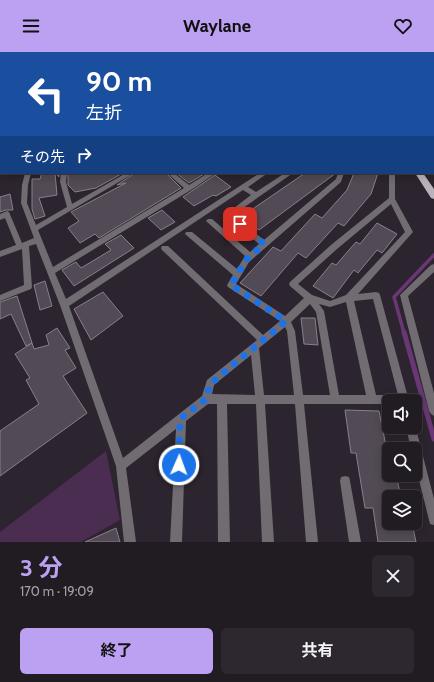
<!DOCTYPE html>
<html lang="ja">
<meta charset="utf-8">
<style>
body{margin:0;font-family:Cabin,"Noto Sans JP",sans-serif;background:#2d282f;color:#f1f3f6;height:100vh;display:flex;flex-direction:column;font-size:15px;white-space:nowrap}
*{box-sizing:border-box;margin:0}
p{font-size:13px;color:#a2a1a5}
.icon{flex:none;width:22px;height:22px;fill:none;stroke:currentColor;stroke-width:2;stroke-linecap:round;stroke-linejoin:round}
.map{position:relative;height:490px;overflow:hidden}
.side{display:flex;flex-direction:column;background:#211b22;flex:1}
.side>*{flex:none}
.guide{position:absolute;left:0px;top:0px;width:434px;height:122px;box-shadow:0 2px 10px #0003,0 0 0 1px #3e3940;background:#1a4fa0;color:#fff;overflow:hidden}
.tools{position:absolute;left:382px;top:342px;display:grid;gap:8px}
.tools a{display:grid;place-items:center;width:40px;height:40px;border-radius:6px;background:#211b22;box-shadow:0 2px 10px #0003,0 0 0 1px #3e3940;font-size:20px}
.pin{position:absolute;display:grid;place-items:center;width:34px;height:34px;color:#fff;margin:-17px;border-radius:8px;box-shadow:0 2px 6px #0006}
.me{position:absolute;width:44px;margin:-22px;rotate:2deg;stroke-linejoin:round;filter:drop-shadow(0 0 3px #0008)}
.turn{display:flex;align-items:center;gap:14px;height:84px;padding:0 20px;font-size:18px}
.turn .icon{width:52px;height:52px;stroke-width:2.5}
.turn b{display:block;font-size:28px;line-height:34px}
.then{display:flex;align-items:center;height:38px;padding:0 20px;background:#0003;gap:8px;font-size:15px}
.round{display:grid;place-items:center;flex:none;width:42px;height:42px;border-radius:6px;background:#2d282f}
.headline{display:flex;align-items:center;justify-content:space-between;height:68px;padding:0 20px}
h1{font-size:24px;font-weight:700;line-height:30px;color:#bca0f2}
.button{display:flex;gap:8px;margin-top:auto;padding:8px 20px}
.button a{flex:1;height:46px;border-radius:6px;background:#bca0f2;color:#111;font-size:16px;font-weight:700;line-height:46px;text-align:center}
.button a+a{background:#2d282f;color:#f1f3f6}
header{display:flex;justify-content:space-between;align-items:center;height:52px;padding:0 20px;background:#bca0f2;color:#111;font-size:18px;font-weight:700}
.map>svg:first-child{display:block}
</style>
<header><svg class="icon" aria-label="menu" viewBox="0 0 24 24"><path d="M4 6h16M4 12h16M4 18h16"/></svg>Waylane<svg class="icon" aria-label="heart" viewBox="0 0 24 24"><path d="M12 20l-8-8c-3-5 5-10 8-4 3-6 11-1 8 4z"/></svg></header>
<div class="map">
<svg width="434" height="490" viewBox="0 0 434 490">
<rect width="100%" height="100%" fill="#2c242e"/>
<!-- green -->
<path fill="#4a2d50" d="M 106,399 L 120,468 L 81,490 L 0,490 L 0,480 Z"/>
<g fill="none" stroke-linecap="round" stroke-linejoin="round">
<!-- stream-far1 -->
<path stroke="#693774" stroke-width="3.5" d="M 404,281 L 394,245 L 434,203"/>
<!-- stream -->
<path stroke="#693774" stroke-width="5" d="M 404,280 L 434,387"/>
</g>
<!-- building -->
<path fill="#524a54" stroke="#897f8b" d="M 42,121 L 59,121 L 59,125 L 55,121 L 57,143 L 39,146 L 45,164 L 35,167 L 32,157 L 32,127 L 40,127 Z
M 68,121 L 123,121 L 96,136 L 75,140 L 68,133 Z
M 135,121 L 166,121 L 181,136 L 99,186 L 95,182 L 80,191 L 68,176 L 79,169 L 71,160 L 126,131 L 117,133 Z
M 176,121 L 204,121 L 204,122 L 189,131 Z
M 305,121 L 336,121 L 259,178 L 241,165 Z
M 354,121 L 378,121 L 371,142 L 344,174 L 338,171 L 306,206 L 298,201 L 261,244 L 240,231 L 273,195 L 281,199 L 315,162 L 322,166 L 347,138 Z
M 215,123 L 231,135 L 216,144 L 213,143 L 194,154 L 183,145 Z
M 10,142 L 13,158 L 6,158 L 0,160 L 0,145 Z
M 162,158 L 175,170 L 161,178 L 148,166 Z
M 377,171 L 397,182 L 382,201 L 377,198 L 358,221 L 354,218 L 333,246 L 313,234 L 332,211 L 336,213 L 356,190 L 360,192 Z
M 121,183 L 134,196 L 74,234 L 62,218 L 76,210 L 81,216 L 111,198 L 105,192 Z
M 45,229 L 52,254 L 40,258 L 34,233 Z
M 103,240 L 123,264 L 91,288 L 74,257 Z
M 17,244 L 32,291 L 26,294 L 11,262 L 0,267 L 0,250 Z
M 301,266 L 315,266 L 318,293 L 304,292 Z
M 57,276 L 70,296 L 65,298 L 76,316 L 63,324 L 87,361 L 0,424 L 0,379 L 39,352 L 26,328 L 30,326 L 15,302 L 32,291 L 34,297 L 49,293 L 46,283 Z
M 345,358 L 379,359 L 389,409 L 389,423 L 396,423 L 401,445 L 389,445 L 389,471 L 412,471 L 416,490 L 378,490 L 373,456 L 365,456 L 356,401 L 351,401 Z
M 116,476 L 120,490 L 85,490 Z"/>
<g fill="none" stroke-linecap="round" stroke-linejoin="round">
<!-- street -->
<path fill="#716c72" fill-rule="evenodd" d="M 160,0 L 166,0 L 166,1 L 160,1 Z
M 318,0 L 324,0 L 324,1 L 318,1 Z
M 433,12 L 434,12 L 434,16 L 433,16 Z
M 1,30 L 1,34 L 0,35 L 0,31 Z
M 433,55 L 434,56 L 434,60 L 433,59 Z
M 433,69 L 434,69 L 434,73 L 433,73 Z
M 0,106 L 1,106 L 0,111 Z
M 433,118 L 434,118 L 434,123 L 430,121 L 433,121 Z
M 25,121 L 31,121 L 28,133 L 27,151 L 36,173 L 67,155 L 60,130 L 61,121 L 67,121 L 66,130 L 72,152 L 126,121 L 134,121 L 38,178 L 53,215 L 184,136 L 167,121 L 174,121 L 189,133 L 208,121 L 216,121 L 191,138 L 55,221 L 66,247 L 260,121 L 268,121 L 248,135 L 256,140 L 285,121 L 293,121 L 233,163 L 264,188 L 336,127 L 338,121 L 344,121 L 341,130 L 249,210 L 236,232 L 285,264 L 304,246 L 290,234 L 289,232 L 290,230 L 331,193 L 389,146 L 389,121 L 395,121 L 395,147 L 413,180 L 358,242 L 376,240 L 379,241 L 380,243 L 409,349 L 389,349 L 389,352 L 304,352 L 318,490 L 306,490 L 295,352 L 265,352 L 274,490 L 262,490 L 256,352 L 227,352 L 230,490 L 218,490 L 217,352 L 208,352 L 186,369 L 182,490 L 170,490 L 176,377 L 126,416 L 136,490 L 124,490 L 116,414 L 60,253 L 36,192 L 29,194 L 32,235 L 31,237 L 0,249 L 0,243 L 24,233 L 22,197 L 0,205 L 0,199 L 16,193 L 5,166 L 0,168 L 0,162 L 7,159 L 9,160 L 22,191 L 34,186 L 21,151 L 22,133 ZM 243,138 L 251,143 L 225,163 L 259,192 L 250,200 L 212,167 L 208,167 L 206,169 L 245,204 L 237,217 L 192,180 L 186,180 L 185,182 L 233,223 L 227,233 L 228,235 L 280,269 L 263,283 L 168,194 L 162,194 L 161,196 L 162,198 L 257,288 L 207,328 L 202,344 L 123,406 L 69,254 ZM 391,152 L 405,180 L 346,243 L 330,249 L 312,243 L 298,232 L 337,197 ZM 373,247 L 398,343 L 376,343 L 354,249 ZM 346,250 L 366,343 L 339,343 L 324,259 L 319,252 L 330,255 ZM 310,252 L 316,260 L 330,343 L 303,343 L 295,279 L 291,270 ZM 285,275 L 287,279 L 294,343 L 264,343 L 259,296 ZM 251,303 L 255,343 L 212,342 L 214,333 Z
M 434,212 L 434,220 L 408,244 L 434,341 L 434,364 L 431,362 L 429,359 L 400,243 L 431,213 Z
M 415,373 L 434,447 L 434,473 L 430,472 L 415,412 L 415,397 L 411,397 L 406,375 L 415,375 Z
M 345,424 L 349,425 L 350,429 L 361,490 L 349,490 L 340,429 L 341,425 Z"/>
<!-- primary -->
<path fill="#bbb2bc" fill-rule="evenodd" d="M 304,0 L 310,0 L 311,1 L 305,1 Z
M 415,121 L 423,121 L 434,137 L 434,147 L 431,146 Z"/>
</g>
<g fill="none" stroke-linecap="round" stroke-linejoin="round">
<!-- route -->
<path stroke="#1a73e8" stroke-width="7" stroke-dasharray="0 12.6" d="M 179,413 L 180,367 L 206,347 L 210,332 L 286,269 L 231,233 L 246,208 L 264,192 L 240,172"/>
</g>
</svg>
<div class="tools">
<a><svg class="icon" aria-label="sound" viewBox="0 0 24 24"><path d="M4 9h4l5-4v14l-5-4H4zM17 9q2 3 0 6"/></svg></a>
<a><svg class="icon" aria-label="search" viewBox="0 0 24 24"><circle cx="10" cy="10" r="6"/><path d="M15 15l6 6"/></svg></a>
<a><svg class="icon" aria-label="layers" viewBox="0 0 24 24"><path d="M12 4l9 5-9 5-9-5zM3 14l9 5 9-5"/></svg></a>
</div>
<div class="pin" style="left:240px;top:172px;background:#d93025"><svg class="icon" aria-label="arrive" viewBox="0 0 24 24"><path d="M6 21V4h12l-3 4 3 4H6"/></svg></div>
<svg class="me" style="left:179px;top:413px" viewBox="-20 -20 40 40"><circle r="17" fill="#1a73e8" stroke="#fff" stroke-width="3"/><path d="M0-11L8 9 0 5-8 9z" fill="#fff"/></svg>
<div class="guide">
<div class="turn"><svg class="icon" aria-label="left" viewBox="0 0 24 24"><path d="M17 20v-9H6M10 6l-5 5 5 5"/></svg><div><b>90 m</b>左折</div></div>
<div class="then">その先<svg class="icon" aria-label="right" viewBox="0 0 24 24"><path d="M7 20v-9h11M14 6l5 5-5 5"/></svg></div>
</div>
</div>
<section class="side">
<div class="headline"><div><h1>3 分</h1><p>170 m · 19:09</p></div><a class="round"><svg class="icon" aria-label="close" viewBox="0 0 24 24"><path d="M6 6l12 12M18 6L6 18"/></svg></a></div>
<div class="button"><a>終了</a><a>共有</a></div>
</section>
